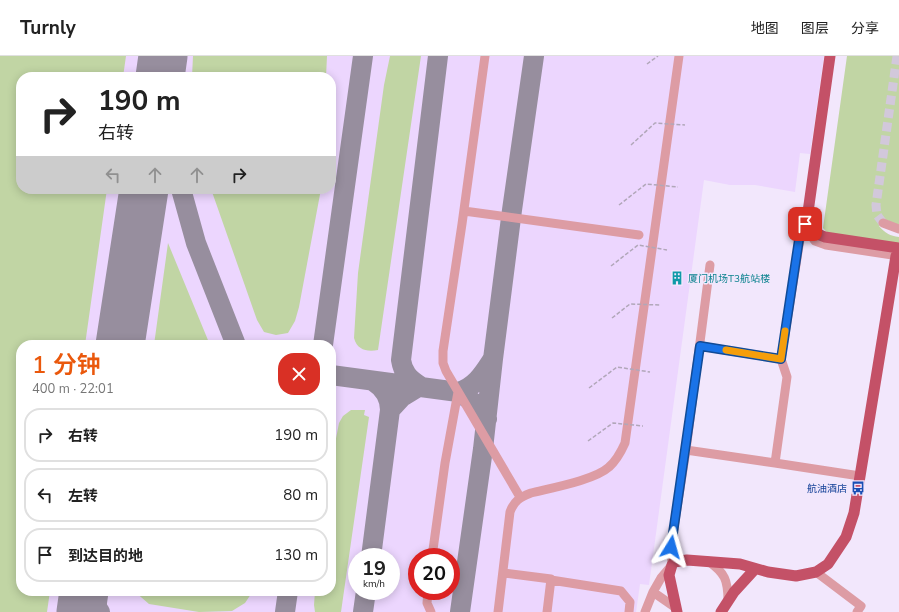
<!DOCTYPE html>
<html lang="zh">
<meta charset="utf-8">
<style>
body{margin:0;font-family:"Nunito Sans","Noto Sans SC",sans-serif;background:#f6f6f6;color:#222;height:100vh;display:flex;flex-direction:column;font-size:15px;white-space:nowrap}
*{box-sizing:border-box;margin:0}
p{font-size:13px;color:#767676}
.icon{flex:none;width:22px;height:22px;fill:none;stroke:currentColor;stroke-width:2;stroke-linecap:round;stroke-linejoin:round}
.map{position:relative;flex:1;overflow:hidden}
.side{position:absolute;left:16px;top:284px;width:320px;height:256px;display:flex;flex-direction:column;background:#fff;border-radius:16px;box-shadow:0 2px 10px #0003}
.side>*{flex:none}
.guide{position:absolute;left:16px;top:16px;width:320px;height:122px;border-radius:16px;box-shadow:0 2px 10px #0003;background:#fff;color:#222;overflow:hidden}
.speed{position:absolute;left:348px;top:492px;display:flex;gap:8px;font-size:20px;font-weight:700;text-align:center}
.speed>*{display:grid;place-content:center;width:52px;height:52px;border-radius:50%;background:#fff;box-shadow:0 2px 10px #0003;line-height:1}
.speed small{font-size:10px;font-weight:400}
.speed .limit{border:6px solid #d22;background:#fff;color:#111}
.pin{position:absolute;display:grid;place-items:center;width:34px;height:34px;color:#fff;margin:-17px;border-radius:8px;box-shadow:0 2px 6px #0006}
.me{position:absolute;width:44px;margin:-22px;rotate:8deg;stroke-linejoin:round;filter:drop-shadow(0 0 3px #0008)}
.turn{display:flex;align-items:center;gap:14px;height:84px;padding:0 16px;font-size:18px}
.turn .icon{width:52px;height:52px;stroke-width:2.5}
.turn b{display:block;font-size:28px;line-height:34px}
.lanes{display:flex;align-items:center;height:38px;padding:0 16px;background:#0003;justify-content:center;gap:20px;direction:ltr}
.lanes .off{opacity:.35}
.round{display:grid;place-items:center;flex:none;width:42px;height:42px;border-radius:16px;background:#f6f6f6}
.head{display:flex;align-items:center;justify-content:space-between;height:68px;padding:0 16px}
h1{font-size:24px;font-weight:600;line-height:30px;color:#ea580c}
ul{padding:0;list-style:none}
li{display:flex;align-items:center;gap:12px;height:54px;margin:0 8px 6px;padding:0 8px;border:2px solid #e0e0e0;border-radius:16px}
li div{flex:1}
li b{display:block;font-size:15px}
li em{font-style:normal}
header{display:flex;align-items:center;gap:24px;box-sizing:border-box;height:56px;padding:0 20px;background:#fff;border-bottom:1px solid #e0e0e0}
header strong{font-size:19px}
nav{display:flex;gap:22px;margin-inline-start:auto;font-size:14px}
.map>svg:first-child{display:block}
</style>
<header>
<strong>Turnly</strong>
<nav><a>地图</a><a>图层</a><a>分享</a></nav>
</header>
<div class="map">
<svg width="899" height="556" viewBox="0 0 899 556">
<rect width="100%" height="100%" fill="#f2e7fc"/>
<!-- built -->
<path fill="#ecd6fe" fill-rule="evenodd" d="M 0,0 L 824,0 L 810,98 L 800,97 L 795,136 L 755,129 L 730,129 L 704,124 L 649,529 L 640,528 L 636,556 L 0,556 ZM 21,21 L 331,21 L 331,133 L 21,133 ZM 21,289 L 331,289 L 331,535 L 21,535 ZM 357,501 L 391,501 L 391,535 L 357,535 ZM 417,501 L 451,501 L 451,535 L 417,535 Z"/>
<!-- green -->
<path fill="#c1d5a4" d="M 0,0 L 126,0 L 123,21 L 21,21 L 21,133 L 107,133 L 85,289 L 21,289 L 21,535 L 50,535 L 47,556 L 0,556 Z
M 193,0 L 327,0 L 326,21 L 192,21 Z
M 390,0 L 421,0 L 378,294 C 367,296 357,294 354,282 L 358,217 L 384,29 Z
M 847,0 L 899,0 L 899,170 L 887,164 L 879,170 C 885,177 890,180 899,181 L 899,188 L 830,180 L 823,172 Z
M 211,133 L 321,133 L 299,251 L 295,265 L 288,277 L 276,279 L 264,276 L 257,264 Z
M 168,187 L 210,289 L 154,289 Z
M 351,354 L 365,354 L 364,359 L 369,361 L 341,556 L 315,556 L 314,549 L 315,535 L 331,535 L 331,408 L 339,367 L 343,360 Z
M 134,535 L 253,535 L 245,547 L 232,555 L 199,556 L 149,548 Z"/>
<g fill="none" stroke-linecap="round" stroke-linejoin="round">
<!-- taxiway -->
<path stroke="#978e9e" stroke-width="20" d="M 167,21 L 168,0
M 181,133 L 196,187 L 236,289
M 323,289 L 363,0
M 331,319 L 458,336
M 390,354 L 402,341 L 420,330 C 409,323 403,317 401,304 L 438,0
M 487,363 C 480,350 471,344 458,336 C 475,331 483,318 492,304
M 371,501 L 390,354 C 390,341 384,332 373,325
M 88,535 L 94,547 L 100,556
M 285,556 L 288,535
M 363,556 L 366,535
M 460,556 L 483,393 L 493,303 L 512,154 L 534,0"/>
<!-- runway -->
<path stroke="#978e9e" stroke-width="49" d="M 160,21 L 163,0
M 120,289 L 144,133
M 81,556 L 84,535"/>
<!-- minor-tunnel -->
<path stroke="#d2c8db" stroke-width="9" stroke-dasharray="9 4.5" stroke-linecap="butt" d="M 883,167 L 877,159 L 876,149 L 897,0"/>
<!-- path -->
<path stroke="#b1a7b9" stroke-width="1.5" stroke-dasharray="4 2" stroke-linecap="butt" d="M 647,8 L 658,0"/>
<!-- minor -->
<path stroke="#dd9ca4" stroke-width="9" d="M 485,0 L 462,168 L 443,295 L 443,307 L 446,315 L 520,441
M 464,155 L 639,179
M 805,160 L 806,173 L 815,185 L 826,189 L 899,200
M 883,167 L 899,173
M 700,290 L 781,303 L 801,177 L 805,168
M 686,394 L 775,407 L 787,321 L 781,303
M 775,407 L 860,420
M 432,501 L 445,407 L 458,336
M 708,505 C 725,517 728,524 728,545
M 816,516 L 861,550 L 857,556
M 504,517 L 551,523 L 547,556
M 551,524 L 621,535 L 630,546 L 629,556
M 428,535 L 427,547 L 431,556
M 676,552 L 653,536 L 661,522 L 672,509 L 671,491 L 686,394 L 710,209
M 498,556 L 510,456 C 514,445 520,441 531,437 C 551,432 595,424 609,411 C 617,404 621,396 625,387 L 679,0
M 645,556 L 653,536"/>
<!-- major -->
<path stroke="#c45167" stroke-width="11" d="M 830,0 L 808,156 C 807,169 813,177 825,181 L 899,192
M 677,556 L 669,519 L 672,509 L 674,506 L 687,504 L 740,508 L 768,516 L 796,520 L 816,516 L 828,508 L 846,481 L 854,457 L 896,200
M 721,556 L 734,536 L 755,513"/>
<!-- path-bridge -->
<path stroke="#b1a7b9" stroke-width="1.5" stroke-dasharray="4 2" stroke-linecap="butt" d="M 631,89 L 655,67 L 685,69
M 619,149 L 646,128 L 678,131
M 611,210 L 638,189 L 667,194
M 612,262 L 630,248 L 660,249
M 589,332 L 617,311 L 650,316
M 588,385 L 613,367 L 643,370"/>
</g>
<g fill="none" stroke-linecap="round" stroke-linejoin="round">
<!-- route casing -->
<g stroke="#114b97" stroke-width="10">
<path id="route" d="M 671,491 L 700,290 L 781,303 L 800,177 L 805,168"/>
</g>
<!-- route -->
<use href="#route" stroke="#1a73e8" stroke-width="7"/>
<!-- slow -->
<path stroke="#f59e0b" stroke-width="7" d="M 726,294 L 781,303 L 785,275"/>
</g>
<!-- icons -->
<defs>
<g id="building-bare" transform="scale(1.08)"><path d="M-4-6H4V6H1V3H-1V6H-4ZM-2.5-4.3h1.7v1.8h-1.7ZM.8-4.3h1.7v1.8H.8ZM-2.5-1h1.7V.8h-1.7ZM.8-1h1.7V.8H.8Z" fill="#0f9aa8" stroke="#f2e7fc" stroke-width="2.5" paint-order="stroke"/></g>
<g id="bus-bare" transform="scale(1.08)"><path d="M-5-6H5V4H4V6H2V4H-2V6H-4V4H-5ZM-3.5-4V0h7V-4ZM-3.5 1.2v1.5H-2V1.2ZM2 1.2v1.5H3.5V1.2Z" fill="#1a4fb4" stroke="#f2e7fc" stroke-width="2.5" paint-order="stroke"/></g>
</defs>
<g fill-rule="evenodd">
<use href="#building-bare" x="677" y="222"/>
<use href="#bus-bare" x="858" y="432"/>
</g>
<g text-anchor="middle" stroke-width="3" stroke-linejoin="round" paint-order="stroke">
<!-- culture labels -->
<g font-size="10" fill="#0d838f" stroke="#f2e7fc" text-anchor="start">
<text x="688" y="226">厦门机场T3航站楼</text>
</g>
<!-- transit labels -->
<g font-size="10" fill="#164399" stroke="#f2e7fc" text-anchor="end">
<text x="847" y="436">航油酒店</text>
</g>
</g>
</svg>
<div class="speed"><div>19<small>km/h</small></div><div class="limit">20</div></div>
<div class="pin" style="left:805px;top:168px;background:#d93025"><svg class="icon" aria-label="arrive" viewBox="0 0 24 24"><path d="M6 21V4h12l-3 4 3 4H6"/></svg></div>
<svg class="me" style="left:671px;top:491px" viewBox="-20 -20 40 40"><path d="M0-17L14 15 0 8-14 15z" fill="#1a73e8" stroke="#fff" stroke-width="4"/></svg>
<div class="guide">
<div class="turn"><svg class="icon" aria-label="right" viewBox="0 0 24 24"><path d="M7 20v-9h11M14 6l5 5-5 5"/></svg><div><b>190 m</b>右转</div></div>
<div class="lanes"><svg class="icon off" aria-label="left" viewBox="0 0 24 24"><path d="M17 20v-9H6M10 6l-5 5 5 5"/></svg><svg class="icon off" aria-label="ahead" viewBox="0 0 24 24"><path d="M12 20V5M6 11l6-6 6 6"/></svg><svg class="icon off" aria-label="ahead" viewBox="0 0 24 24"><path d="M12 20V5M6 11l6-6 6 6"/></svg><svg class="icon" aria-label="right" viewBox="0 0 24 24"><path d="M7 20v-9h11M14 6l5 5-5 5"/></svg></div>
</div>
<section class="side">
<div class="head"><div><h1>1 分钟</h1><p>400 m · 22:01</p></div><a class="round" style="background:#d93025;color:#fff"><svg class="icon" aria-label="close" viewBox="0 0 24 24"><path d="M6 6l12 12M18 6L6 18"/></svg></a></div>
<ul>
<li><svg class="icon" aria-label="right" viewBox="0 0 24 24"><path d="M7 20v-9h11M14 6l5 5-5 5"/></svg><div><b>右转</b></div><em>190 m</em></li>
<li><svg class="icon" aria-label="left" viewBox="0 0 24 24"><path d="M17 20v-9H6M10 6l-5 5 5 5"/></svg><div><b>左转</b></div><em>80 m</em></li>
<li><svg class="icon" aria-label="arrive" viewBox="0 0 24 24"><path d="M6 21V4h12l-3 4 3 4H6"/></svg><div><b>到达目的地</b></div><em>130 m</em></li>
</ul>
</section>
</div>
